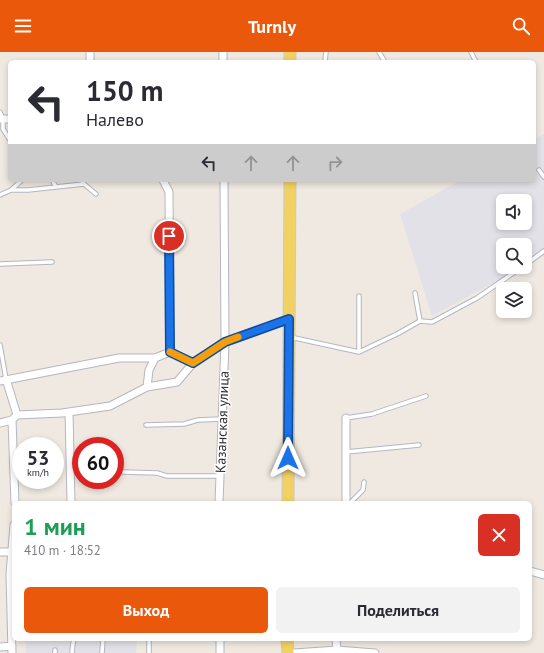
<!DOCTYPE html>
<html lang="ru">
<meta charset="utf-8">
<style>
body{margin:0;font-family:"PT Sans",sans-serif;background:#f2f2f3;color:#2b2b33;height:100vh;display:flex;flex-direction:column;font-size:15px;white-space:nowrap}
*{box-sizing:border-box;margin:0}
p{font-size:13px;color:#7c7c81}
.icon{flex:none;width:22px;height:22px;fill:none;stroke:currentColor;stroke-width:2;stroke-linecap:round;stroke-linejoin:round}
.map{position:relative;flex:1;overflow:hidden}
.sheet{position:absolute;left:12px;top:449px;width:520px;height:140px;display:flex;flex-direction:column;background:#fff;border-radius:6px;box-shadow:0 2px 6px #0003}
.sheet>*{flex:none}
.banner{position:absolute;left:8px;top:8px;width:528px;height:122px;border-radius:6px;box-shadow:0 2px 6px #0003;background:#fff;color:#2b2b33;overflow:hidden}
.controls{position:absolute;left:496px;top:142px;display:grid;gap:8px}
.controls a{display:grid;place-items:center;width:36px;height:36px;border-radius:6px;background:#fff;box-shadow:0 2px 6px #0003;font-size:20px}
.speed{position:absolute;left:12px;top:385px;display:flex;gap:8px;font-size:20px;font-weight:700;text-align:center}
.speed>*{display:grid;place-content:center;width:52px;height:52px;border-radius:50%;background:#fff;box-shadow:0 2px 6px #0003;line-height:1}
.speed small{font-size:10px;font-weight:400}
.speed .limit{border:6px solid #d22;background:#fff;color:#111}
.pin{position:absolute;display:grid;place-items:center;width:34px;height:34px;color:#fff;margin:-17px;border:2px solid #fff;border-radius:50%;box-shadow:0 1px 4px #0007}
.me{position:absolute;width:44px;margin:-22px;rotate:0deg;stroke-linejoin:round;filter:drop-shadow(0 0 3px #0008)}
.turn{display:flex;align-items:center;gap:14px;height:84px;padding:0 12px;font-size:18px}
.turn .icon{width:52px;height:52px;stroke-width:2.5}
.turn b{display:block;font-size:28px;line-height:34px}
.lanes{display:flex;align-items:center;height:38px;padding:0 12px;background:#0003;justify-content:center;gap:20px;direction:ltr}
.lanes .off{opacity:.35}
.round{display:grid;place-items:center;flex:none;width:42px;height:42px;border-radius:6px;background:#f2f2f3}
.overview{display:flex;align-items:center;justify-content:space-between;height:68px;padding:0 12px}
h1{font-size:24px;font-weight:800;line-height:30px;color:#1e9e55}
.action{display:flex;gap:8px;margin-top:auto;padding:8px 12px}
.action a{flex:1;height:46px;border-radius:6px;background:#ea580c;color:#fff;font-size:16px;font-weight:800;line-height:46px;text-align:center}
.action a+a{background:#f2f2f3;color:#2b2b33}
header{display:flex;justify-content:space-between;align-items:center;height:52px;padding:0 12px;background:#ea580c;color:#fff;font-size:18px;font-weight:800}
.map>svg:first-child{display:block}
</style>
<header><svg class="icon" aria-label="menu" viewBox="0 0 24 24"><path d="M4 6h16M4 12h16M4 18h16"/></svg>Turnly<svg class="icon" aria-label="search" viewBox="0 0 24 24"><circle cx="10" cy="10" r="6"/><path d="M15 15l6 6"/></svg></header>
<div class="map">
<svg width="544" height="601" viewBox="0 0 544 601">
<rect width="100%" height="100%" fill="#efe9e1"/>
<!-- industrial -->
<path fill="#e3e1e8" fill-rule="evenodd" d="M 544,82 L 544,204 L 525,214 L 525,193 L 503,193 L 503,215 L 523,215 L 432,264 L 400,162 L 461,128 L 534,128 L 534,88 ZM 503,149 L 525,149 L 525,171 L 503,171 Z
M 26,587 L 137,587 L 136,601 L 26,601 Z"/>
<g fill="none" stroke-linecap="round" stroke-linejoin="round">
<!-- lane casing -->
<g stroke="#b4b7c1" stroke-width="5.5">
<path id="lane" d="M 379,0 L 385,10
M 471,0 L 476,10
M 325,10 L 326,0
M 0,60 L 3,67 L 3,77 L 10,88
M 539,118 L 544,125
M 52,128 L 56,135
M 81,128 L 84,132 L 96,142
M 11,138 L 28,138 L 84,132
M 0,143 L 11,138 L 22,128
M 0,212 L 52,210
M 525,213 L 544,199
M 420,269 L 432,270 L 477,246 L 522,215
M 290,285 L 359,300 L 397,282 L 420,269 L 415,241
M 0,293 L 6,327
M 359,300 L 359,244
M 346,366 L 372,362 L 426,344
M 146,373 L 184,372 L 198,368 L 222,367
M 346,400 L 419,393
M 123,420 L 157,421 L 167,424 L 219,424
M 350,451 L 363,438 L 364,430
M 55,601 L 55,598
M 72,601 L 73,591 L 74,587
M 102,601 L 103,587
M 149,601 L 149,587"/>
</g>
<!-- street casing -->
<g stroke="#b4b7c1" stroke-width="9">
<path id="street" d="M 90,0 L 90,10
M 223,10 L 223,0
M 0,67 L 10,67
M 163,128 L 169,140 L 170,300 L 193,311
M 6,327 L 17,363
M 0,329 L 119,306 L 155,306 L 170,300
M 147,335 L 149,318 L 155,306
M 69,360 L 71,451
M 346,366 L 346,451
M 0,371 L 12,368
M 15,451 L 12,368 L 17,363 L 62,361 L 110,354 L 147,335 L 177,330 L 193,311 L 225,290 L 289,267
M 219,451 L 225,290 L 224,128
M 0,500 L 12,500
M 530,519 L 544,523
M 220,587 L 220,601
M 336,587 L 337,598
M 0,595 L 12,594
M 12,601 L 10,522 L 14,473
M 294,601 L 337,598 L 375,601"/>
</g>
<!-- primary casing -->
<g stroke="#c9c9c9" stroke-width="13">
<path id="primary" d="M 290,10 L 290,0
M 288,451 L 290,128
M 287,587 L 288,601"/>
</g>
<!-- lane -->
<use href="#lane" stroke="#fff" stroke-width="3.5"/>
<!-- street -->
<use href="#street" stroke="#fff" stroke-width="7"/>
<!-- primary -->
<use href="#primary" stroke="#f2d163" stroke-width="11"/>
</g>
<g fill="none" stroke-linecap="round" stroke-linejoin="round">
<!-- route casing -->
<g stroke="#114b97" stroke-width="10">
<path id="route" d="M 169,184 L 170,300 L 193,311 L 225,290 L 289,267 L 288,406"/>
</g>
<!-- route -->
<use href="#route" stroke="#1a73e8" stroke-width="7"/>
<!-- slow -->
<path stroke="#f59e0b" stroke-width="7" d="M 170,300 L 193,311 L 225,290 L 238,285"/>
</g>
<g text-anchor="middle" stroke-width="3" stroke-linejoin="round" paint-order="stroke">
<!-- street labels -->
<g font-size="14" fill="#2e2e2e" stroke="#fff">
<text transform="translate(222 370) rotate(-88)" y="5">Казанская улица</text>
</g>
</g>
</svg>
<div class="controls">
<a><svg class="icon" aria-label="sound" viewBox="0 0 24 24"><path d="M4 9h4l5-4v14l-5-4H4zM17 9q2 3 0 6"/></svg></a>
<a><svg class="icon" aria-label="search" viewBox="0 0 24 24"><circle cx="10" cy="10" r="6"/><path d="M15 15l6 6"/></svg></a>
<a><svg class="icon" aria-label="layers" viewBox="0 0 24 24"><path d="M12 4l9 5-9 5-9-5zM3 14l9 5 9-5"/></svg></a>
</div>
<div class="speed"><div>53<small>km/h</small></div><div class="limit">60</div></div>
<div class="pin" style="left:169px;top:184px;background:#d93025"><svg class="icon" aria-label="arrive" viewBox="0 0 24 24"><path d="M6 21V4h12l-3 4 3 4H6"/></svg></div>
<svg class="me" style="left:288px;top:406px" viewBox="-20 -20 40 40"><path d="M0-17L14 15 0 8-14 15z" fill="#1a73e8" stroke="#fff" stroke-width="4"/></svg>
<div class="banner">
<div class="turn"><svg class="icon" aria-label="left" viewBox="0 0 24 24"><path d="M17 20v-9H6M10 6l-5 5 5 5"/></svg><div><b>150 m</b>Налево</div></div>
<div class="lanes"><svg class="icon" aria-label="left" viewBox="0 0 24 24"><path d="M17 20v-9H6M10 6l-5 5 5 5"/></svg><svg class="icon off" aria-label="ahead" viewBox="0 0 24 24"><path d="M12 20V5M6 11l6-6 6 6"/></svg><svg class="icon off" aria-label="ahead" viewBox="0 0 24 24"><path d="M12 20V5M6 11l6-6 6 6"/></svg><svg class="icon off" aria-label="right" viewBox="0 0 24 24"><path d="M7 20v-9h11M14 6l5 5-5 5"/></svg></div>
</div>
<section class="sheet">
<div class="overview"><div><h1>1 мин</h1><p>410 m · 18:52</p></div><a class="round" style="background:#d93025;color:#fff"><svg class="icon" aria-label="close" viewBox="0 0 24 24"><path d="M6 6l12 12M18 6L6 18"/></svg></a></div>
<div class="action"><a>Выход</a><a>Поделиться</a></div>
</section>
</div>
